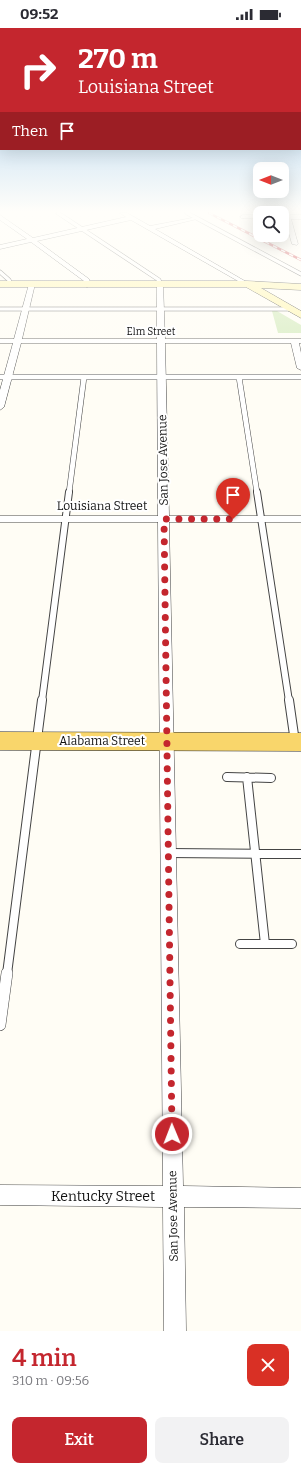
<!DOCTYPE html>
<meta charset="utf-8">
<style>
body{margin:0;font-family:Bitter,serif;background:#f2f2f3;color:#2b2b33;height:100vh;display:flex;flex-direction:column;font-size:15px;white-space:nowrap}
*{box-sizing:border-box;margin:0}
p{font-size:13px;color:#7c7c81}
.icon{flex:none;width:22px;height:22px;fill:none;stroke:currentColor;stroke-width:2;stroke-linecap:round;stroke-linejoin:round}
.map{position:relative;height:1303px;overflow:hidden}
.panel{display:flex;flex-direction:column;background:#fff;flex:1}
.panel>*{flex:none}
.guide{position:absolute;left:0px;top:0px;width:301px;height:122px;box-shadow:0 4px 16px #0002;background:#c4262e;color:#fff;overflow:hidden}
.needle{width:26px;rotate:270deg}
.fabs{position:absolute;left:253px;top:134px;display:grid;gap:8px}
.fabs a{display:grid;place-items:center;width:36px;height:36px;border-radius:8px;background:#fff;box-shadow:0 4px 16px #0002;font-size:20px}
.pin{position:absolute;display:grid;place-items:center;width:34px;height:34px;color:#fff;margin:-41px -17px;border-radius:50% 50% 50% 0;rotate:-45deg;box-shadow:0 0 4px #0007}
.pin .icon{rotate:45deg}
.me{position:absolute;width:44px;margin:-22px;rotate:359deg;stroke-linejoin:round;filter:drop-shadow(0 0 3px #0008)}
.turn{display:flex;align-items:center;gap:14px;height:84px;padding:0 12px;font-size:18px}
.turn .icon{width:52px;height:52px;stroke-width:2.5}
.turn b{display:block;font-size:28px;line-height:34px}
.then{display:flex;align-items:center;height:38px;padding:0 12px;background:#0003;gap:8px;font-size:15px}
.round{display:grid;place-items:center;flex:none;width:42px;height:42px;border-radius:8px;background:#f2f2f3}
.summary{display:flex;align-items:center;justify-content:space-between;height:68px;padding:0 12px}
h1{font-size:24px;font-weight:600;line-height:30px;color:#c4262e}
.action{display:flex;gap:8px;margin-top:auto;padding:8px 12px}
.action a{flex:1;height:46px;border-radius:8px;background:#c4262e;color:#fff;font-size:16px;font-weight:600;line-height:46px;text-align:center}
.action a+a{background:#f2f2f3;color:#2b2b33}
.status{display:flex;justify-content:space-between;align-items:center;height:28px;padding:0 20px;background:#fff;direction:ltr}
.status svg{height:11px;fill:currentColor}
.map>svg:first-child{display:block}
</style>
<div class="status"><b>09:52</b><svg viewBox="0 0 49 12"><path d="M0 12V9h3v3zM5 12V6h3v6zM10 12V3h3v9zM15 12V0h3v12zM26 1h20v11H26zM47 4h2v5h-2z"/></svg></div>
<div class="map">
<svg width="301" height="1303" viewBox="0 0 301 1303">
<rect width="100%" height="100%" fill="#fffdf5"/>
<!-- green -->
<path fill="#d5ebbd" d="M 272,283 L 277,283 L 301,297 L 301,305 L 278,305 Z"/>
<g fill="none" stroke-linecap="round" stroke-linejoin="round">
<!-- lane-far4 casing -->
<g stroke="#444" stroke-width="4.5">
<path id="lane-far4" d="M 58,185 L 159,252 L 160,256
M 187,185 L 301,246
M 0,244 L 9,252 L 11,256
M 0,281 L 292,281"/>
</g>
<!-- lane-far3 casing -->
<g stroke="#444" stroke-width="6">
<path id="lane-far3" d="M 0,349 L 301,349
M 239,349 L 257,465
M 69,465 L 84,349"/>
</g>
<!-- lane-far2 casing -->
<g stroke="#444" stroke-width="8">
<path id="lane-far2" d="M 257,464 L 289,673
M 42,673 L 69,464"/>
</g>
<!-- lane-far1 casing -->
<g stroke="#444" stroke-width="10">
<path id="lane-far1" d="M 289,672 L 295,714
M 227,749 L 271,750
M 247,749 L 265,916
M 168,825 L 301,826
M 240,916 L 292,916
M 7,946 L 42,672"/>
</g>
<!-- lane casing -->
<g stroke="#444" stroke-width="12">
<path id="lane" d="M 0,997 L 7,945"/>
</g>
<!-- street casing -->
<g stroke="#444" stroke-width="1">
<path id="street" d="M 120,185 L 127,185 L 150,198 L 197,189 L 197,191 L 155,201 L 250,256 L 245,257 L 131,192 L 37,213 L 89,251 L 91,257 L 87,259 L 83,257 L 84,253 L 31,214 L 0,221 L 0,217 L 27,211 L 0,192 L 0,187 L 33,210 L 126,189 Z
M 283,185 L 289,185 L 290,187 L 301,187 L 301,191 L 291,191 L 298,216 L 297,217 L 292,216 L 285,191 L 282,191 Z
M 243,187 L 260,187 L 260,191 L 241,190 L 240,189 Z
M 32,254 L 35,256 L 22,311 L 157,311 L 157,256 L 160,254 L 163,256 L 165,311 L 301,311 L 301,315 L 299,315 L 301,325 L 301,342 L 297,340 L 291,315 L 165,315 L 169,488 L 301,488 L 301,494 L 169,494 L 183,1158 L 301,1160 L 301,1180 L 184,1179 L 186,1303 L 164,1303 L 163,1179 L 0,1177 L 0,1157 L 163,1158 L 158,494 L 0,494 L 0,488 L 158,488 L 157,315 L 21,315 L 4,379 L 0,382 L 0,362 L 13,315 L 0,315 L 0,311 L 14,311 L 29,256 Z"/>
</g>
<!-- secondary casing -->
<g stroke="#333" stroke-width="1">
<path id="secondary" d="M 0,253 L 247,253 L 301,256 L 301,262 L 261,260 L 301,283 L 301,290 L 246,259 L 0,259 Z"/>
</g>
<!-- primary casing -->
<g stroke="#222" stroke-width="1">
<path id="primary" d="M 0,704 L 301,705 L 301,723 L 0,722 Z"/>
</g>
<!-- lane-far4 -->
<use href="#lane-far4" stroke="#fff" stroke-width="3.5"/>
<!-- lane-far3 -->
<use href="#lane-far3" stroke="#fff" stroke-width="5"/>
<!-- lane-far2 -->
<use href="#lane-far2" stroke="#fff" stroke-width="6"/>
<!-- lane-far1 -->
<use href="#lane-far1" stroke="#fff" stroke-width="8"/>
<!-- lane -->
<use href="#lane" stroke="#fff" stroke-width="11"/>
<!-- street -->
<use href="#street" fill="#fff" fill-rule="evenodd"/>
<!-- secondary -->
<use href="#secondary" fill="#fff6b0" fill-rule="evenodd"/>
<!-- primary -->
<use href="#primary" fill="#f9d66b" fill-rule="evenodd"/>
<!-- rail casing -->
<g stroke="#c4262e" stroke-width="2.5">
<path id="rail" d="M 209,185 L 301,232"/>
</g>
<!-- rail -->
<use href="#rail" stroke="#fff" stroke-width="1.5" stroke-dasharray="4.5" stroke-linecap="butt"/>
</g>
<!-- sky -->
<linearGradient id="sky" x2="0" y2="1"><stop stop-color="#95c6ee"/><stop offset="0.5" stop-color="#fffefa"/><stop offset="1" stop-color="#fffefa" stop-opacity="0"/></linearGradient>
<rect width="301" height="367" fill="url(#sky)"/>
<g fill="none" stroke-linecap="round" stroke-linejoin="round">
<!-- route -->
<path stroke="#c4262e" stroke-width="7" stroke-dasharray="0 12.6" d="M 172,1106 L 164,491 L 233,491"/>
</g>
<g text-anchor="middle" stroke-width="4" stroke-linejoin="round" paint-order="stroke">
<!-- far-street labels -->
<g font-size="10" fill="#111" stroke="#fff">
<text x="151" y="307">Elm Street</text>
</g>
<!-- street labels -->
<g font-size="12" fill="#111" stroke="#fff">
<text transform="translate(163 432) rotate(-91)" y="4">San Jose Avenue</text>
<text x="102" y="482">Louisiana Street</text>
<text x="102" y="717">Alabama Street</text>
<text transform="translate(173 1188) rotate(-91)" y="4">San Jose Avenue</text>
</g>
<!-- near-street labels -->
<g font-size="14" fill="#111" stroke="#fff">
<text x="103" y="1173">Kentucky Street</text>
</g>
</g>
</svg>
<div class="fabs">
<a><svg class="needle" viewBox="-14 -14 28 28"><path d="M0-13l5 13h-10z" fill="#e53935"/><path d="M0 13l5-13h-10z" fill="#7c7c81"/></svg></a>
<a><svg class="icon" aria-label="search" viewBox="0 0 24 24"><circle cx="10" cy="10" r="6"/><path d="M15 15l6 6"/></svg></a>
</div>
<div class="pin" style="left:233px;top:491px;background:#d93025"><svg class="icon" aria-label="arrive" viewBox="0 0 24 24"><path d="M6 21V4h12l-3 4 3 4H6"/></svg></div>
<svg class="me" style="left:172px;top:1106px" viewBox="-20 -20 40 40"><circle r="17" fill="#c4262e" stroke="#fff" stroke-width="3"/><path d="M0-11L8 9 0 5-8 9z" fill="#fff"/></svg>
<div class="guide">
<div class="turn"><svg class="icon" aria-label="right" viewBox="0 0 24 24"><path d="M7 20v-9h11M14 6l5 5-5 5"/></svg><div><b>270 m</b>Louisiana Street</div></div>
<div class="then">Then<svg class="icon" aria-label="arrive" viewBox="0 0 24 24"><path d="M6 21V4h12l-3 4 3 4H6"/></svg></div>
</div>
</div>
<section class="panel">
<div class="summary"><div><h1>4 min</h1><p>310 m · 09:56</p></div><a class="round" style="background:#d93025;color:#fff"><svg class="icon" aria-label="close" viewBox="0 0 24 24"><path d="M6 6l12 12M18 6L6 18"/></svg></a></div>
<div class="action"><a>Exit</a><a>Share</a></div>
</section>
